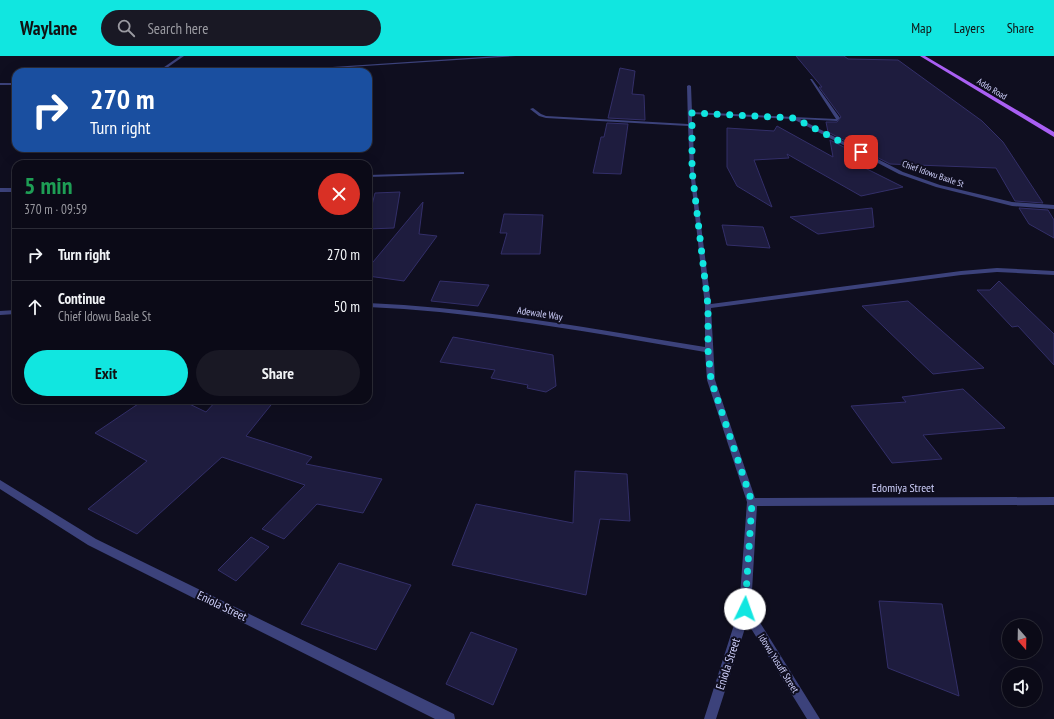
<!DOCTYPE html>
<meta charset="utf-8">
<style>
body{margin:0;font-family:"PT Sans Narrow",sans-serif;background:#191824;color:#f1f3f6;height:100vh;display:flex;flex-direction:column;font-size:15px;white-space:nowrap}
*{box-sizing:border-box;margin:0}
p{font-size:13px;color:#9a9aa1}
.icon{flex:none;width:22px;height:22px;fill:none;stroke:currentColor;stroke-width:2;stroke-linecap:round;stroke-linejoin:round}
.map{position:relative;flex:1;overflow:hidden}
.panel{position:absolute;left:12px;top:104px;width:360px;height:244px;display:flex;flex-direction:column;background:#0b0a17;border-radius:12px;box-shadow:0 4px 16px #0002,0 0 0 1px #2b2b36}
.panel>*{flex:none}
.banner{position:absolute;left:12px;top:12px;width:360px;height:84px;border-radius:12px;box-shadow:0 4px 16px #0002,0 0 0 1px #2b2b36;background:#1a4fa0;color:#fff;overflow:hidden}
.needle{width:26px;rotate:160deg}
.controls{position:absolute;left:1002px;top:563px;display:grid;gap:8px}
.controls a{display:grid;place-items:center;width:40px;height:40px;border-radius:50%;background:#0b0a17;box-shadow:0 4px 16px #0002,0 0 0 1px #2b2b36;font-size:20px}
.pin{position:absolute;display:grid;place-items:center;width:34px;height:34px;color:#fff;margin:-17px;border-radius:8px;box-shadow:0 2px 6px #0006}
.me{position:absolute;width:44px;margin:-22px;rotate:3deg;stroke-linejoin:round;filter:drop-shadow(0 0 3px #0008)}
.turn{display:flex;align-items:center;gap:14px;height:84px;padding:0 12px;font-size:18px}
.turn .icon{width:52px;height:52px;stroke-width:2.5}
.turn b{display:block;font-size:28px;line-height:34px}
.round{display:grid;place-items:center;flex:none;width:42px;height:42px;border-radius:21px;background:#191824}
.summary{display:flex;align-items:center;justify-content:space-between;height:68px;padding:0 12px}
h1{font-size:24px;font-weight:700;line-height:30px;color:#1e9e55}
.button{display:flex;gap:8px;margin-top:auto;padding:8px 12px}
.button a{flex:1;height:46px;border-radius:24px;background:#11e6e0;color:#111;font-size:16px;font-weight:700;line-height:46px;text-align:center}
.button a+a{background:#191824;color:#f1f3f6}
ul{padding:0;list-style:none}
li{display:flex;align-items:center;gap:12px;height:52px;padding:0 12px;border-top:1px solid #2b2b36}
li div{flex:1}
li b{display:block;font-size:15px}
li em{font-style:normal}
header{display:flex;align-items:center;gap:24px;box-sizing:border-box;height:56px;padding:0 20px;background:#11e6e0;color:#111}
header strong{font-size:19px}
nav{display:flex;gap:22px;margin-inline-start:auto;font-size:14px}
.search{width:280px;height:36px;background:#191824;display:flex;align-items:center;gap:10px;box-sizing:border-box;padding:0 14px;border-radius:22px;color:#9a9aa1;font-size:15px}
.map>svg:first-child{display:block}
</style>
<header>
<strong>Waylane</strong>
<div class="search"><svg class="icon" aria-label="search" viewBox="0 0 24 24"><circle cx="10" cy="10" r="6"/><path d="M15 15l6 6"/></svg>Search here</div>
<nav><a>Map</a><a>Layers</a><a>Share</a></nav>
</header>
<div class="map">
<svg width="1054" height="663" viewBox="0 0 1054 663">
<rect width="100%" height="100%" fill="#0f0e1f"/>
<!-- building -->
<path fill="#1e1c3e" stroke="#332f69" d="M 796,0 L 844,0 L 848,3 L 898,4 L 982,65 L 1003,86 L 1043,147 L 1015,145 L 996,112 L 890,108 L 828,76 L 826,66 L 837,66 L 841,61 L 819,31 L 822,31 Z
M 620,12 L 635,15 L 632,38 L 644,39 L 645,64 L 608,62 Z
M 607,67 L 628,68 L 621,118 L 593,117 L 601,81 L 604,81 Z
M 777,70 L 833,101 L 830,84 L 875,107 L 855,107 L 903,131 L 861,140 L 787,98 L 789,102 L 754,104 L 772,151 L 737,130 L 727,111 L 727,72 L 774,75 Z
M 400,136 L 394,172 L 368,173 L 368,165 L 375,137 Z
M 423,146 L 419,178 L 437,180 L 404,225 L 368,220 L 368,212 Z
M 872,152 L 874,171 L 818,178 L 790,161 Z
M 1019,152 L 1048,154 L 1054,164 L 1054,182 L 1029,168 Z
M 504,158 L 543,159 L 540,198 L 501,198 L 507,177 L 500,177 Z
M 722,169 L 763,171 L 770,192 L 727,189 Z
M 440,225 L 489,229 L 478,250 L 431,245 Z
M 999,225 L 1054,278 L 1054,309 L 1018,270 L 1012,271 L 977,234 L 990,234 Z
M 908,245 L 984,312 L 933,318 L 862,250 Z
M 453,281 L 553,299 L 556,330 L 546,336 L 527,332 L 528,329 L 491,322 L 495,314 L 440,306 Z
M 963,333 L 1005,372 L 923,379 L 942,403 L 892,407 L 851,350 L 906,346 L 902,341 Z
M 144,344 L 181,344 L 206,356 L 217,344 L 275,344 L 246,380 L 312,401 L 306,408 L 382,423 L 363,457 L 317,448 L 284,483 L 262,473 L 305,429 L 222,401 L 137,478 L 88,453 L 147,405 L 95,377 Z
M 575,415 L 627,418 L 630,465 L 600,463 L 586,539 L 452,509 L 476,448 L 573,467 Z
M 251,481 L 269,491 L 236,525 L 218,514 Z
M 339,507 L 411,529 L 376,594 L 301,568 Z
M 879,545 L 942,548 L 959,640 L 888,612 Z
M 471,576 L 517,593 L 493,649 L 446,628 Z"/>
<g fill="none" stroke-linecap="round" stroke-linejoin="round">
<!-- minor -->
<path fill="#3c427b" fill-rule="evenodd" d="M 180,0 L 184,0 L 161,16 L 157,16 Z
M 498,0 L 516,0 L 289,15 L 287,14 Z
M 810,23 L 812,23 L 840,62 L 837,65 L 800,63 L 903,116 L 940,129 L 1012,146 L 1054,149 L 1054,153 L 1012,150 L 936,131 L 899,118 L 793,63 L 692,58 L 692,68 L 694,69 L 693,70 L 694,114 L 711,248 L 961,215 L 997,212 L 1054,215 L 1054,219 L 997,216 L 961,219 L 711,252 L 715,324 L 755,442 L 1054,441 L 1054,449 L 757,450 L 751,552 L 820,663 L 807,663 L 747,566 L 716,663 L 704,663 L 739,553 L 747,446 L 707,324 L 705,296 C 592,277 483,256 368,251 L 368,247 C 483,252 592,273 705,291 L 705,250 L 690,114 L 688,70 L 546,62 L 539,60 L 530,53 L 533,52 L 541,58 L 546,60 L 688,68 L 687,30 L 689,29 L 691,30 L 692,56 L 836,63 Z
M 0,27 L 16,27 L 16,29 L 0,29 Z
M 464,116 L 464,118 L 462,118 L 368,121 L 368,119 Z
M 0,132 L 16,132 L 16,136 L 0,136 Z
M 16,254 L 16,258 L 0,259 L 0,255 Z
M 0,424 L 96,483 L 454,658 L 455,663 L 435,663 L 88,489 L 0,433 Z"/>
<!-- primary -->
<path fill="#a95ff3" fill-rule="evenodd" d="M 920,0 L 925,0 L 1054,76 L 1054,81 Z"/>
</g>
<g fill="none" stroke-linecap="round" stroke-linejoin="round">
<!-- route -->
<path stroke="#11e6e0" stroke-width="7" stroke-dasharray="0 12.6" d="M 745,553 L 752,446 L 711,324 L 708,294 L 708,250 L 692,114 L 692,57 L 794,62 L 861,96"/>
</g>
<g text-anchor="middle" stroke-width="4" stroke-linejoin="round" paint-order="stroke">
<!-- far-street labels -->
<g font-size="9" fill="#cfd0fc" stroke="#0f0e1f">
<text transform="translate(992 33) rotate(31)" y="3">Addo Road</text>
<text transform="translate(933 118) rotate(19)" y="3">Chief Idowu Baale St</text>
</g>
<!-- street labels -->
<g font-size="10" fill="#cfd0fc" stroke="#0f0e1f">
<text transform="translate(540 257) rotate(9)" y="4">Adewale Way</text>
<text transform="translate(779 607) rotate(58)" y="4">Idowu Yusuff Street</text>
</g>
<!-- near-street labels -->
<g font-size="12" fill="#cfd0fc" stroke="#0f0e1f">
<text x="903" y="436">Edomiya Street</text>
<text transform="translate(222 550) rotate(26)" y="4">Eniola Street</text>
<text transform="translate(728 608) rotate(-72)" y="4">Eniola Street</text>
</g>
</g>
</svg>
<div class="controls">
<a><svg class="needle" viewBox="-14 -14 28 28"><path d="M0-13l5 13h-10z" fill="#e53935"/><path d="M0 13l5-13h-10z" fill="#9a9aa1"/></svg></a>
<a><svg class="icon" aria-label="sound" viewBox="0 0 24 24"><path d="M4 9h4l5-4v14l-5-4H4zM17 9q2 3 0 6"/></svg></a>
</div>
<div class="pin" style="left:861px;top:96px;background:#d93025"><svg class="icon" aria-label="arrive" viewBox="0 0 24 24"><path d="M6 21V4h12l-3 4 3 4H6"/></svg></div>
<svg class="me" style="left:745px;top:553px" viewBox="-20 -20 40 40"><circle r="19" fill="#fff"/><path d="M0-13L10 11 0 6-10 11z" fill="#11e6e0"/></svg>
<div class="banner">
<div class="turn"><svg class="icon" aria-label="right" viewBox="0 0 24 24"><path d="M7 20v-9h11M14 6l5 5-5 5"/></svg><div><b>270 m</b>Turn right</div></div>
</div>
<section class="panel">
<div class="summary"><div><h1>5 min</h1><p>370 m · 09:59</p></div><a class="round" style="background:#d93025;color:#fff"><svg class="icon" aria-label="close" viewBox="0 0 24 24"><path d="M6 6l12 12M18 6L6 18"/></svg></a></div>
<ul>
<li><svg class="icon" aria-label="right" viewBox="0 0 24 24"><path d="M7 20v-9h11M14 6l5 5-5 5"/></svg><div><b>Turn right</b></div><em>270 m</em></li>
<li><svg class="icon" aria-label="ahead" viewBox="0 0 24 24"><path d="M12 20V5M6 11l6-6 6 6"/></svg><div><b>Continue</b><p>Chief Idowu Baale St</p></div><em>50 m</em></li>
</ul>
<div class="button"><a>Exit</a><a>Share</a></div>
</section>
</div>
